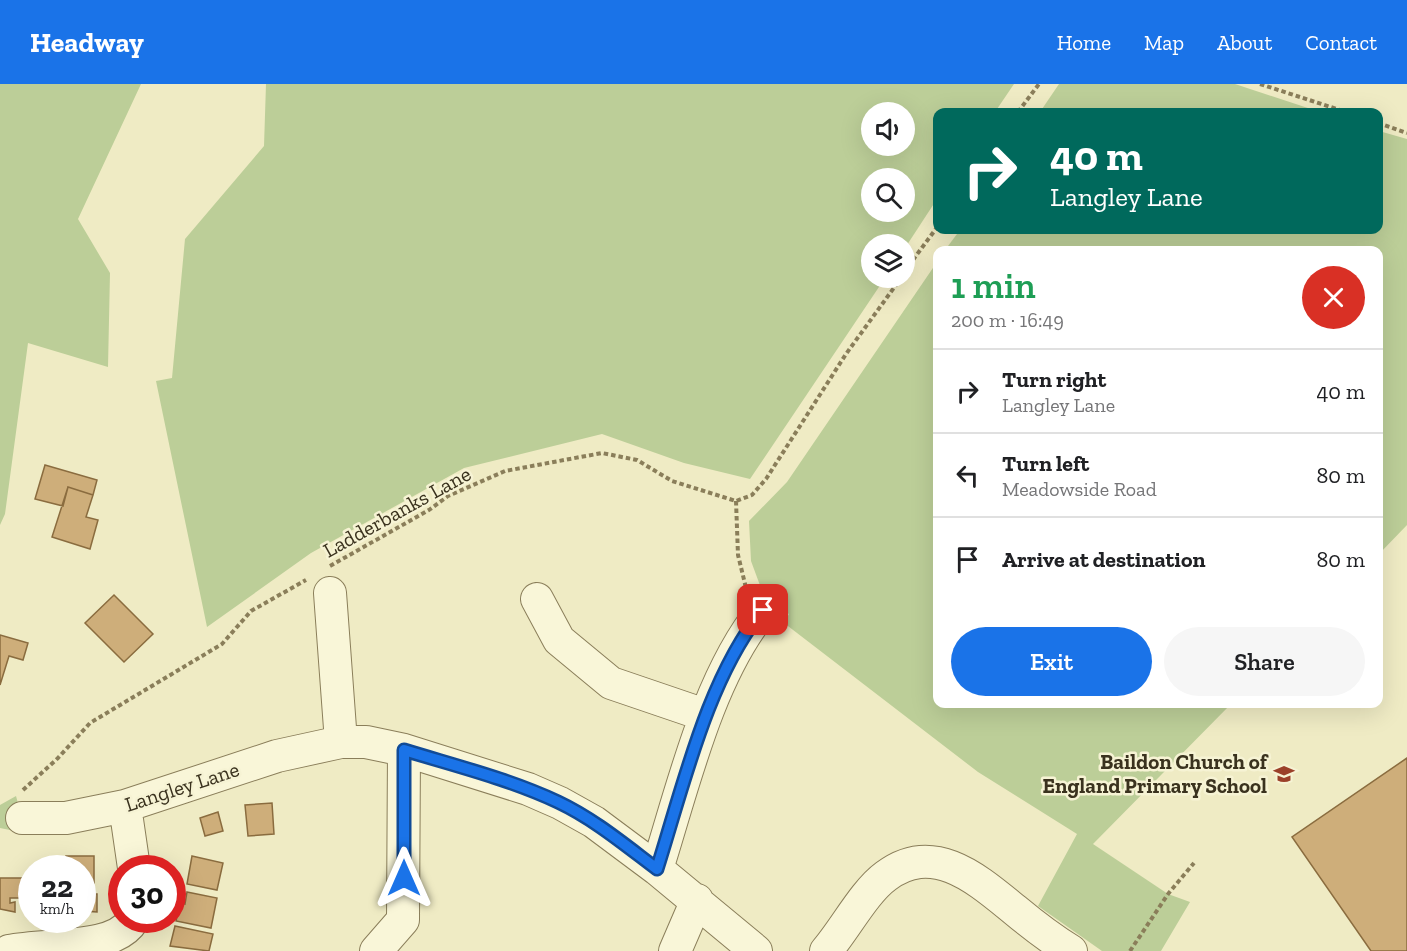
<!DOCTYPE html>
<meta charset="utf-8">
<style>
body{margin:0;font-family:"Zilla Slab",serif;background:#f6f6f6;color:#202124;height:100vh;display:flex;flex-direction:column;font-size:22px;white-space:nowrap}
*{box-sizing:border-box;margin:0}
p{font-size:20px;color:#757577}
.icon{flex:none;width:33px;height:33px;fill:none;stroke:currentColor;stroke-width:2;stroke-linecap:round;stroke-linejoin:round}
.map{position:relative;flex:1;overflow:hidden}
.drawer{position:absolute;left:933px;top:162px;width:450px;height:462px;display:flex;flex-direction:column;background:#fff;border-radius:12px;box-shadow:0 6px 24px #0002}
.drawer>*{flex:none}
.hud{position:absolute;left:933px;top:24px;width:450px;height:126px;border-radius:12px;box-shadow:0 6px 24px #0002;background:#00695c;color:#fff;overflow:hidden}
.tools{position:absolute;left:861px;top:18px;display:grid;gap:12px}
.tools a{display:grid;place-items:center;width:54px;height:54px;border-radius:50%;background:#fff;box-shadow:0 6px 24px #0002;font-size:30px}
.speed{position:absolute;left:18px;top:771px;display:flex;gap:12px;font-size:30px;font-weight:700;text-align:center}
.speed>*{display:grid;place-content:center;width:78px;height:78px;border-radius:50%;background:#fff;box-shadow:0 6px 24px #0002;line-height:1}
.speed small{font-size:15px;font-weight:400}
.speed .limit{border:9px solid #d22;background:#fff;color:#111}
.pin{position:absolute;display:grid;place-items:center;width:51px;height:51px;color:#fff;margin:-26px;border-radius:12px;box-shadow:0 3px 9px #0006}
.me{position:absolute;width:66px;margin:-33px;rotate:0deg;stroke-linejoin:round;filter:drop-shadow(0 0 4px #0008)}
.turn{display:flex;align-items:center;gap:21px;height:126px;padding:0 18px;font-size:27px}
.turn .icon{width:78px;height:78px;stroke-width:2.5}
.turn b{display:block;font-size:42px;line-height:51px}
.round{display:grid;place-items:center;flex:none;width:63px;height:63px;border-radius:32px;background:#f6f6f6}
.overview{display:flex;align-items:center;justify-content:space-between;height:102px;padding:0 18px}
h1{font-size:36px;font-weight:600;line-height:45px;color:#1e9e55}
.action{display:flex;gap:12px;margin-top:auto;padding:12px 18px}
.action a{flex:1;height:69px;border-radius:36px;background:#1a73e8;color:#fff;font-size:24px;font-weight:600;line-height:69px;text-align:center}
.action a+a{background:#f6f6f6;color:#202124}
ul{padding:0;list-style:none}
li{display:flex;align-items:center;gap:18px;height:84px;padding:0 18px;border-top:2px solid #e0e0e0}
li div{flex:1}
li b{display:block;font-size:22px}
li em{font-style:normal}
header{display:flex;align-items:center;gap:36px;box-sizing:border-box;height:84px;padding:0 30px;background:#1a73e8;color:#fff}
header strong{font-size:28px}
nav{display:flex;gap:33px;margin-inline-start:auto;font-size:21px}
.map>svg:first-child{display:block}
</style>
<header>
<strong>Headway</strong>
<nav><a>Home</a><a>Map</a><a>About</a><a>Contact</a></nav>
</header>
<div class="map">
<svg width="1407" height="867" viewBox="0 0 1407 867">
<rect width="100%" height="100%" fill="#efebc4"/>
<!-- green -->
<path fill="#bcce98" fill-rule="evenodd" d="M 0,0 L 141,0 L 78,135 L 110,189 L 108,283 L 28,259 L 5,430 L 0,441 Z
M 266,0 L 1014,0 L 995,28 L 938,28 L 937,115 L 905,164 L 904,160 L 872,160 L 872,194 L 885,194 L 750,395 L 684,379 L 602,350 L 464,384 L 311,469 L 207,543 L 156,297 L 172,294 L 185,155 L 264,62 ZM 872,28 L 904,28 L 904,62 L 872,62 ZM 872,94 L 904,94 L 904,128 L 872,128 Z
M 1059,0 L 1235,0 L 1320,28 L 1040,28 Z
M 1379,47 L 1407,55 L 1407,441 L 1379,470 L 1378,166 L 945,166 L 960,146 L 1378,146 Z
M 937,178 L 938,620 L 1231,620 L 1093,760 L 1168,810 L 1190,818 L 1161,867 L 1102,867 L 1038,822 L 1077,750 L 978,688 L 784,539 L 789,530 L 765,515 L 751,477 L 749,437 L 787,398 Z
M 16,712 L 22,734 L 20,748 L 0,744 L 0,721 Z"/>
<!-- building -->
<path fill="#ceae7a" stroke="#8a6c3f" stroke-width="1.5" d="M 45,381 L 97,396 L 93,411 L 68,403 L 63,422 L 35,415 Z
M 68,403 L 93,411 L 86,433 L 98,436 L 90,465 L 52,453 Z
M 114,511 L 153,550 L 124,578 L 85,539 Z
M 0,551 L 28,559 L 23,576 L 9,572 L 0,601 Z
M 1407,674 L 1407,867 L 1371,867 L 1292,753 Z
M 272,719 L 274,750 L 248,752 L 245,721 Z
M 218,728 L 223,747 L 205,752 L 200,734 Z
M 66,772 L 94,772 L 94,799 L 82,798 L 82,784 L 66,784 Z
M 192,772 L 223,779 L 217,806 L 187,800 Z
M 0,794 L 32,794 L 32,814 L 10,814 L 10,819 L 15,818 L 15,828 L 0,825 Z
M 187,808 L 217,814 L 211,844 L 176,837 L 180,819 L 185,820 Z
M 82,810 L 97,810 L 97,828 L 82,827 Z
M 175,842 L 213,850 L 209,867 L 170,862 Z"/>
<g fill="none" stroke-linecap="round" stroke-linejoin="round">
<!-- minor casing -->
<g stroke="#8a7e5a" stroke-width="34">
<path id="minor" d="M 330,509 L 341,658
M 537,515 L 559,556 L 611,599 L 705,631
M 125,722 L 134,784
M 22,734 L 66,734 L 125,722 L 277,672 L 341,658 L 366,658 L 404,666 L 528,705 L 560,719 L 594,738 L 657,785 L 756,867
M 657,785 C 683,703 708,593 763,526
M 9,867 C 49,859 114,867 133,836
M 376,867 L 403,836 L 404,666
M 675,867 L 697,816
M 826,867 C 845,845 864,808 886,792 C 934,756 978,796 1015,826 C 1033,841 1051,855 1071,867"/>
</g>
<!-- path -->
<path stroke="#8a7e5a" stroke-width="4" stroke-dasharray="4.5 3" stroke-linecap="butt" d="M 1260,0 L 1346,28
M 1018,28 L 1039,0
M 1378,39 L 1407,49
M 904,188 L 938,142
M 736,417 L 738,471 L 747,508
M 330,482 L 429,426 L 448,412 L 505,387 L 602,369 L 637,376 L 672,397 L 736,417 L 752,411 L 766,395 L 846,270 L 901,194
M 23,706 L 58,674 L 90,639 L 222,560 L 251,527 L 306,496
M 1130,867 L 1168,810 L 1194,779"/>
<!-- minor -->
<use href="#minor" stroke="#f9f6d8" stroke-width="32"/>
</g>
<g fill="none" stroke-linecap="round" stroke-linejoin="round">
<!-- route casing -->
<g stroke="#114b97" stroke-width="15">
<path id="route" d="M 404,794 L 404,666 C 456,682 509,695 558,718 C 594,735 625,761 657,785 C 683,703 708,593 763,526"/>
</g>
<!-- route -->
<use href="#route" stroke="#1a73e8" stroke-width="10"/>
</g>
<!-- icons -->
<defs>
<g id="school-bare" transform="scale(1.62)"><path d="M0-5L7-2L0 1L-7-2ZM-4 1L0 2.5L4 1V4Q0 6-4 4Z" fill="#9b4029" stroke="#f6f3d4" stroke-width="2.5" paint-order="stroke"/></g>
</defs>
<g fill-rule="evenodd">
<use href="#school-bare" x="1284" y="690"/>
</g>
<g text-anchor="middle" stroke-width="5" stroke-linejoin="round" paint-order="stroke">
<!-- street labels -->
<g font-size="21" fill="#3a321e" stroke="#f6f3d4">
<text transform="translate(397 428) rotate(-29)" y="7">Ladderbanks Lane</text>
<text transform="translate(182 703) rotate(-18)" y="7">Langley Lane</text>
</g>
<!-- poi labels -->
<g font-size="21" font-weight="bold" fill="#3a321e" stroke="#f6f3d4" text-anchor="end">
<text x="1267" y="685">Baildon Church of<tspan x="1267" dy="24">England Primary School</tspan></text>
</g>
</g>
</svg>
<div class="tools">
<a><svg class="icon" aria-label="sound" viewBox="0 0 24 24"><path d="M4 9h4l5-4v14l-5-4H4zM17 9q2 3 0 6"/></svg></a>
<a><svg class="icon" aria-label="search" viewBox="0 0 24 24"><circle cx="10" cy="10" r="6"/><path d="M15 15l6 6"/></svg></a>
<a><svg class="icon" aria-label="layers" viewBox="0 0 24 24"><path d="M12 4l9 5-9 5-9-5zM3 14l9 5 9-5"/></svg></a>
</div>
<div class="speed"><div>22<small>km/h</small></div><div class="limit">30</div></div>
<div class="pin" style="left:763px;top:526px;background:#d93025"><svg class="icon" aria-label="arrive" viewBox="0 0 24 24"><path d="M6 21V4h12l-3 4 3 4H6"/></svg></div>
<svg class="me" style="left:404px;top:794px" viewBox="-20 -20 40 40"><path d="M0-17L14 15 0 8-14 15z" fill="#1a73e8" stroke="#fff" stroke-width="4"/></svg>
<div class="hud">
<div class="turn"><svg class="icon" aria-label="right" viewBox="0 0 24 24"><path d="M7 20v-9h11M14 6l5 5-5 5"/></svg><div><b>40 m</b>Langley Lane</div></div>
</div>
<section class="drawer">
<div class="overview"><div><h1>1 min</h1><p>200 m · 16:49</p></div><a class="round" style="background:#d93025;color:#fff"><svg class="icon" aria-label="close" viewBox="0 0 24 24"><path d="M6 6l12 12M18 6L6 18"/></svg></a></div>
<ul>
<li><svg class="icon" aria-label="right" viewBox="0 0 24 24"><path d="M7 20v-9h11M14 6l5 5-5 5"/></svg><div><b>Turn right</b><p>Langley Lane</p></div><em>40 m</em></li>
<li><svg class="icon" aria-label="left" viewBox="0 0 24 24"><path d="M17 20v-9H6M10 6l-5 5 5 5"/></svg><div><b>Turn left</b><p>Meadowside Road</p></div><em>80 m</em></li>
<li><svg class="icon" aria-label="arrive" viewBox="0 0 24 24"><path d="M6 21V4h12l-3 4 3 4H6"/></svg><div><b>Arrive at destination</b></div><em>80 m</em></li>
</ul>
<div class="action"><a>Exit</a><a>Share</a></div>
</section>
</div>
